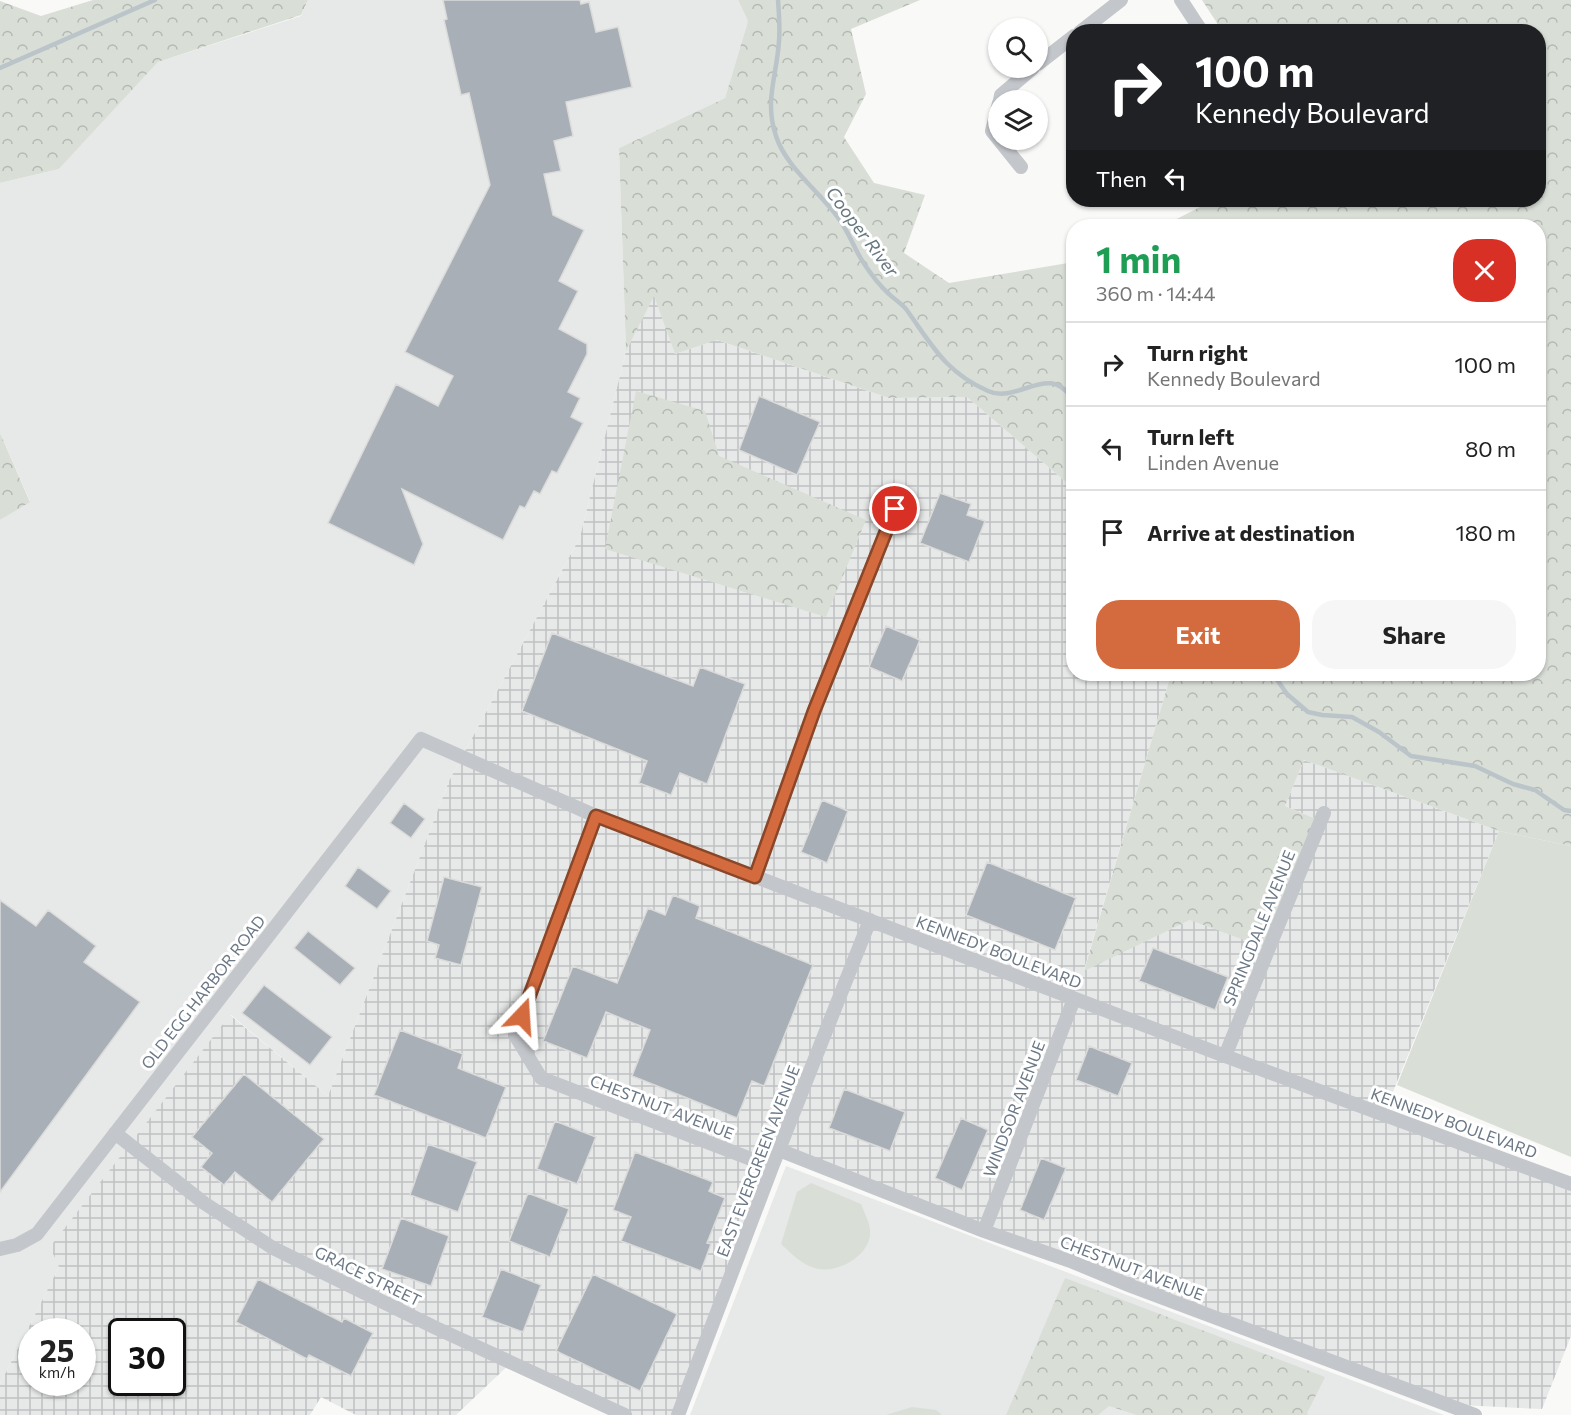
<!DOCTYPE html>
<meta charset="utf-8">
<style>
body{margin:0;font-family:Commissioner,sans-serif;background:#f6f6f6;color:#222;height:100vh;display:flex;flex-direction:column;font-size:22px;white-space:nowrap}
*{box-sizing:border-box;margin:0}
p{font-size:20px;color:#767676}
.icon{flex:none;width:33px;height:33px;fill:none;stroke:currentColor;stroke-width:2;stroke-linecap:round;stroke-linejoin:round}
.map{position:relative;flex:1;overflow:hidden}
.sheet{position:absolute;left:1066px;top:219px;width:480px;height:462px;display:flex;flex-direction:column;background:#fff;border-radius:24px;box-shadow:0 2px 4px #0004}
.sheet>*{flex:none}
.hud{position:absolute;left:1066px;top:24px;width:480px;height:183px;border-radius:24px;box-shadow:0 2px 4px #0004;background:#202124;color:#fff;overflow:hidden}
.tools{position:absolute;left:988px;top:18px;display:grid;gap:12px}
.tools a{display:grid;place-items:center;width:60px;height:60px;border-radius:50%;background:#fff;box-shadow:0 2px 4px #0004;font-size:30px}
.speed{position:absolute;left:18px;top:1318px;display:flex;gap:12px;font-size:30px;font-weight:700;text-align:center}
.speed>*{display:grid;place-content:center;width:78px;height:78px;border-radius:50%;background:#fff;box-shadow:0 2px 4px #0004;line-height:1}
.speed small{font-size:15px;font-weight:400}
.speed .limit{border:3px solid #111;border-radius:9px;background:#fff;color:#111}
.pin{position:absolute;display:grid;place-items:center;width:51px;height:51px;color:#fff;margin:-26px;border:3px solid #fff;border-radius:50%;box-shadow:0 2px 6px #0007}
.me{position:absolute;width:66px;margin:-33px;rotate:20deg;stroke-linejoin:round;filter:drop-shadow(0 0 4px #0008)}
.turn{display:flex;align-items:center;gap:21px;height:126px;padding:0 30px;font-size:27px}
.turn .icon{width:78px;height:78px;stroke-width:2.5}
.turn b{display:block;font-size:42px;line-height:51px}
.then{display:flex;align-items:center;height:57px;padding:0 30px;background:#0003;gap:12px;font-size:22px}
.round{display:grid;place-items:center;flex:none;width:63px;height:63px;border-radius:24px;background:#f6f6f6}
.head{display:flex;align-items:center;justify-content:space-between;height:102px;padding:0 30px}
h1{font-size:36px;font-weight:700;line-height:45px;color:#1e9e55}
.button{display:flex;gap:12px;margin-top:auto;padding:12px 30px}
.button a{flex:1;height:69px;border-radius:24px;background:#d36b3e;color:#fff;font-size:24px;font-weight:700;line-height:69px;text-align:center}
.button a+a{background:#f6f6f6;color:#222}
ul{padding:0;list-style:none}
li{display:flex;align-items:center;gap:18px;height:84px;padding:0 30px;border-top:2px solid #e0e0e0}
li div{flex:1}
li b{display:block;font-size:22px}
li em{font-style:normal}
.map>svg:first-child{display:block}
</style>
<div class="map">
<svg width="1571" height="1415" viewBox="0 0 1571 1415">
<defs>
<pattern id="industrial-grid" width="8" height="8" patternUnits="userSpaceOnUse" patternTransform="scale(1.5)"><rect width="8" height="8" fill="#e7e8e8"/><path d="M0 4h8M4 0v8" fill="none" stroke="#bfc1c2"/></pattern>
<pattern id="forest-crowns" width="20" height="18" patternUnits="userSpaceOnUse" patternTransform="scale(1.5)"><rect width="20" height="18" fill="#d9ded7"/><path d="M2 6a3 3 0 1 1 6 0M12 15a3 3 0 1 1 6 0" fill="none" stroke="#b4b9b4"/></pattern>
</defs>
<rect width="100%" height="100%" fill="#f9f9f8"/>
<!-- built -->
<path fill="#e7e8e8" d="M 308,0 L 738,0 L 748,21 L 725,98 L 619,148 L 626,351 L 580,537 L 449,781 L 328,1096 L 231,1015 L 59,1267 L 0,1384 L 0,520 L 30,501 L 0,433 L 0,183 L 59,169 L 158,62 L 301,16 Z
M 786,1166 L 1444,1415 L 690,1415 Z"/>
<!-- industrial -->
<path fill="url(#industrial-grid)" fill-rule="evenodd" d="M 654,295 L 675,354 L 717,340 L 889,398 L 967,397 L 1074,489 L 1074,674 L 1171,674 L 1084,970 L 1190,920 L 1321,821 L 1285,806 L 1304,760 L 1499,831 L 1384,1114 L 1571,1187 L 1571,1336 L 1542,1409 L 1459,1405 L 778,1155 L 678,1415 L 629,1415 L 515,1359 L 456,1415 L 356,1415 L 321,1397 L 310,1415 L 0,1415 L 0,1384 L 59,1267 L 50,1247 L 230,1015 L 328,1096 L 449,781 L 580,537 L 626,351 ZM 32,1332 L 82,1332 L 82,1383 L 32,1383 ZM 122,1332 L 172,1332 L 172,1383 L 122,1383 Z"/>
<!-- forest -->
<path fill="url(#forest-crowns)" d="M 93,0 L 308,0 L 301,15 L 158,62 L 59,169 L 0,183 L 0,1 L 41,16 Z
M 738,0 L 920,0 L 851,29 L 866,94 L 844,137 L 874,183 L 925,195 L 904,253 L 949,283 L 1074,262 L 1074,489 L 967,397 L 889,398 L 717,340 L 675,354 L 654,296 L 626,351 L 619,148 L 725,98 L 748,21 Z
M 1202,0 L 1571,0 L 1571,846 L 1499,831 L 1304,760 L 1285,806 L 1321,821 L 1266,948 L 1190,920 L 1084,971 L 1171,674 L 1539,674 L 1539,226 L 1163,226 L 1206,204 L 1206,200 L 1539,200 L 1539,32 L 1217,31 L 1217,23 Z
M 636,391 L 705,411 L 719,456 L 866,520 L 826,617 L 605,549 Z
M 0,433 L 30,502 L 0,520 Z
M 1065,1278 L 1325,1377 L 1307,1413 L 1308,1415 L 1137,1415 L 1109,1406 L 1098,1415 L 1006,1415 Z"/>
<!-- green -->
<path fill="#d9ded7" d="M 1499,831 L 1571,846 L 1571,1157 L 1397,1085 Z
M 811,1183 L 861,1204 C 864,1212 870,1223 870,1231 C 872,1255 836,1275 815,1268 C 801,1264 792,1254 781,1244 L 797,1192 Z
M 912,1407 L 936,1410 L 942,1415 L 886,1415 Z"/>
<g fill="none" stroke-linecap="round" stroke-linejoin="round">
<!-- stream -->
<path stroke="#bbc4c9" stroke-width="4.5" d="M 778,0 C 779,13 780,28 779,41 C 777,75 764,101 776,136 C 785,165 817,190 836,215 C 848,229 853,247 863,262 C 870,273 879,285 889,294 C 894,299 901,303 906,309 C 932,345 945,372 988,391 C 1019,405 1050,359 1074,402
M 0,68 L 155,0
M 1273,674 L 1287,694 L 1308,712 L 1322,715 L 1352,717 L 1379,732 L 1411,756 L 1475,766 L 1513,784 L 1535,790 L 1564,810 L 1571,811"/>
</g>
<!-- building -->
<path fill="#a9afb6" stroke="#dbdbda" stroke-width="1.5" d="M 443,0 L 580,0 L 581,4 L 589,2 L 596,32 L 618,27 L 632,87 L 566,102 L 573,136 L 554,141 L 561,171 L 544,174 L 553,215 L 584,230 L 559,281 L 578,291 L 559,329 L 587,344 L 587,354 L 568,392 L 580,398 L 571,417 L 583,423 L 557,473 L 552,471 L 540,494 L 534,491 L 525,508 L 520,506 L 503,540 L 402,489 L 423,544 L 414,565 L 328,523 L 396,384 L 438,406 L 453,376 L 405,352 L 490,185 L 469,93 L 461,95 L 444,20 L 447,19 Z
M 759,396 L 820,422 L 797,475 L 739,450 Z
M 940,493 L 971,504 L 967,515 L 985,521 L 969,562 L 920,543 Z
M 886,626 L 920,640 L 902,681 L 869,667 Z
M 552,633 L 693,686 L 700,667 L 745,684 L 707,784 L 680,773 L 671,795 L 639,783 L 647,761 L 522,711 Z
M 822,800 L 848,811 L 827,863 L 801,852 Z
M 404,803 L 425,819 L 411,838 L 390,823 Z
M 987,862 L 1076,898 L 1055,950 L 966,915 Z
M 358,867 L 391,891 L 377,909 L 345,886 Z
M 444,877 L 482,887 L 461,965 L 435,958 L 439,945 L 427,941 Z
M 673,895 L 700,906 L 696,918 L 813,965 L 764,1086 L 752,1081 L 737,1118 L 632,1076 L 650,1030 L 606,1012 L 587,1058 L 543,1041 L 573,966 L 617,983 L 648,908 L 665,915 Z
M 0,900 L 36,926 L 48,910 L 96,946 L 84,962 L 140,1002 L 0,1192 Z
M 308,931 L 355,968 L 340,985 L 294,948 Z
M 1153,948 L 1228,977 L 1215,1010 L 1139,981 Z
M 264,985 L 332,1037 L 310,1065 L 242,1013 Z
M 400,1030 L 463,1054 L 458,1068 L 506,1087 L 486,1138 L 374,1095 Z
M 1089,1046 L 1132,1063 L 1118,1096 L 1076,1080 Z
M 244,1074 L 324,1139 L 272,1202 L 235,1172 L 224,1185 L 201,1167 L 212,1153 L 192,1137 Z
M 844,1089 L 905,1112 L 890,1151 L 829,1128 Z
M 961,1118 L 988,1130 L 962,1190 L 935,1178 Z
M 555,1121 L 596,1137 L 577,1184 L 537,1169 Z
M 428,1144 L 477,1162 L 458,1212 L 410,1195 Z
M 635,1152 L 713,1182 L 709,1191 L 725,1198 L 707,1243 L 711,1244 L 701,1271 L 621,1241 L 631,1217 L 613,1210 Z
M 1041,1158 L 1066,1168 L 1044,1220 L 1020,1210 Z
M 528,1193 L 569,1209 L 550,1257 L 509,1241 Z
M 401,1218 L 449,1236 L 431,1286 L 382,1269 Z
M 501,1269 L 541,1285 L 523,1332 L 482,1317 Z
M 593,1274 L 677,1314 L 640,1391 L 556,1351 Z
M 258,1279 L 342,1322 L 344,1318 L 373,1333 L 351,1376 L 309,1355 L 307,1359 L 236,1322 Z"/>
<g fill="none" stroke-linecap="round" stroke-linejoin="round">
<!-- street -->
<path stroke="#c3c6ca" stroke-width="14" d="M 1181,0 L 1202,32
M 1080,32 L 1121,0
M 1038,64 L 1074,36
M 1000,100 L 1001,95 L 1033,68
M 999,103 L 992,131 L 1021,167
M 596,816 L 515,1035 L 541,1078 L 772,1167
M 755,877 L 814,711 L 902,492
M 1225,1056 L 1324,813
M 115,1133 L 204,1203 L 273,1248 L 436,1328 L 625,1415
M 779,1150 L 984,1231 L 1073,1262 L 1131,1286 L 1475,1415
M 984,1231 L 1074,999
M 0,1249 L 17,1245 L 37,1234 L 421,739 L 596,816 L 1225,1056 L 1571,1184
M 678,1415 L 772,1167 L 870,920"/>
</g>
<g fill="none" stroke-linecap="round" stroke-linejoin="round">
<!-- route casing -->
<g stroke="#894628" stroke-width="15">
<path id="route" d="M 522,1016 L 596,816 L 755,877 L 814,711 L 895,509"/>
</g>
<!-- route -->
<use href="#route" stroke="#d36b3e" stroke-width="10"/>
</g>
<g text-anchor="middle" stroke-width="6" stroke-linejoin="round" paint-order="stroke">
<!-- street labels -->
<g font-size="16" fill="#6b7885" stroke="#fff">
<text transform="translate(1259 928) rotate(-68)" y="6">SPRINGDALE AVENUE</text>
<text transform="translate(999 952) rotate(21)" y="6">KENNEDY BOULEVARD</text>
<text transform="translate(203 992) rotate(-52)" y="6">OLD EGG HARBOR ROAD</text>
<text transform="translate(662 1107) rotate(21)" y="6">CHESTNUT AVENUE</text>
<text transform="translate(1014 1109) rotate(-69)" y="6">WINDSOR AVENUE</text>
<text transform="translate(1454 1123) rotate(20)" y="6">KENNEDY BOULEVARD</text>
<text transform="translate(758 1161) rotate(-69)" y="6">EAST EVERGREEN AVENUE</text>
<text transform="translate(1132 1268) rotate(21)" y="6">CHESTNUT AVENUE</text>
<text transform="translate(368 1276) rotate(26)" y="6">GRACE STREET</text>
</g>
<!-- water labels -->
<g font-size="18" font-style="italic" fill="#677780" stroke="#fff">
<text transform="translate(862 232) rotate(53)" y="6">Cooper River</text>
</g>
</g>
</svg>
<div class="tools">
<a><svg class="icon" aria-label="search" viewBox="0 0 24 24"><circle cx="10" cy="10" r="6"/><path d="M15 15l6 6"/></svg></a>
<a><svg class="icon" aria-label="layers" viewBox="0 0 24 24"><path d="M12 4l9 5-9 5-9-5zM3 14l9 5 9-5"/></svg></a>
</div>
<div class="speed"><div>25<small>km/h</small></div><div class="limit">30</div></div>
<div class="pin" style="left:895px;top:509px;background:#d93025"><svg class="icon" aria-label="arrive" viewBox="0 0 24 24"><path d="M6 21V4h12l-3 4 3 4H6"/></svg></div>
<svg class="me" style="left:522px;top:1016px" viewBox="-20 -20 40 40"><path d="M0-17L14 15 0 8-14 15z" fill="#d36b3e" stroke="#fff" stroke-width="4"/></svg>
<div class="hud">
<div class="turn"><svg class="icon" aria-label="right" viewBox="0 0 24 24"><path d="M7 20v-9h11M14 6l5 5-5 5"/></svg><div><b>100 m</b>Kennedy Boulevard</div></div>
<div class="then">Then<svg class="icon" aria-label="left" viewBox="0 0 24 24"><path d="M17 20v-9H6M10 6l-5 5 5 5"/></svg></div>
</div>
<section class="sheet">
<div class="head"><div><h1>1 min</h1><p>360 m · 14:44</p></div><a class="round" style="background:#d93025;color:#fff"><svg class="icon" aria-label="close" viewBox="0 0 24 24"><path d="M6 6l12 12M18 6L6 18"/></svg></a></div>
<ul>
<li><svg class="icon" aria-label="right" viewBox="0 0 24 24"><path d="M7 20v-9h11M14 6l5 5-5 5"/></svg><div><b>Turn right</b><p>Kennedy Boulevard</p></div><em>100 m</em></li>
<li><svg class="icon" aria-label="left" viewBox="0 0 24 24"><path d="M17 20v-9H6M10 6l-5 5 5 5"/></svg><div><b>Turn left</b><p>Linden Avenue</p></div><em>80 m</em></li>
<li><svg class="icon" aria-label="arrive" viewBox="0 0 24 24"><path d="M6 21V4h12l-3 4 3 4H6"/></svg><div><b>Arrive at destination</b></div><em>180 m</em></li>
</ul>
<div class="button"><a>Exit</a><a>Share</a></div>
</section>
</div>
